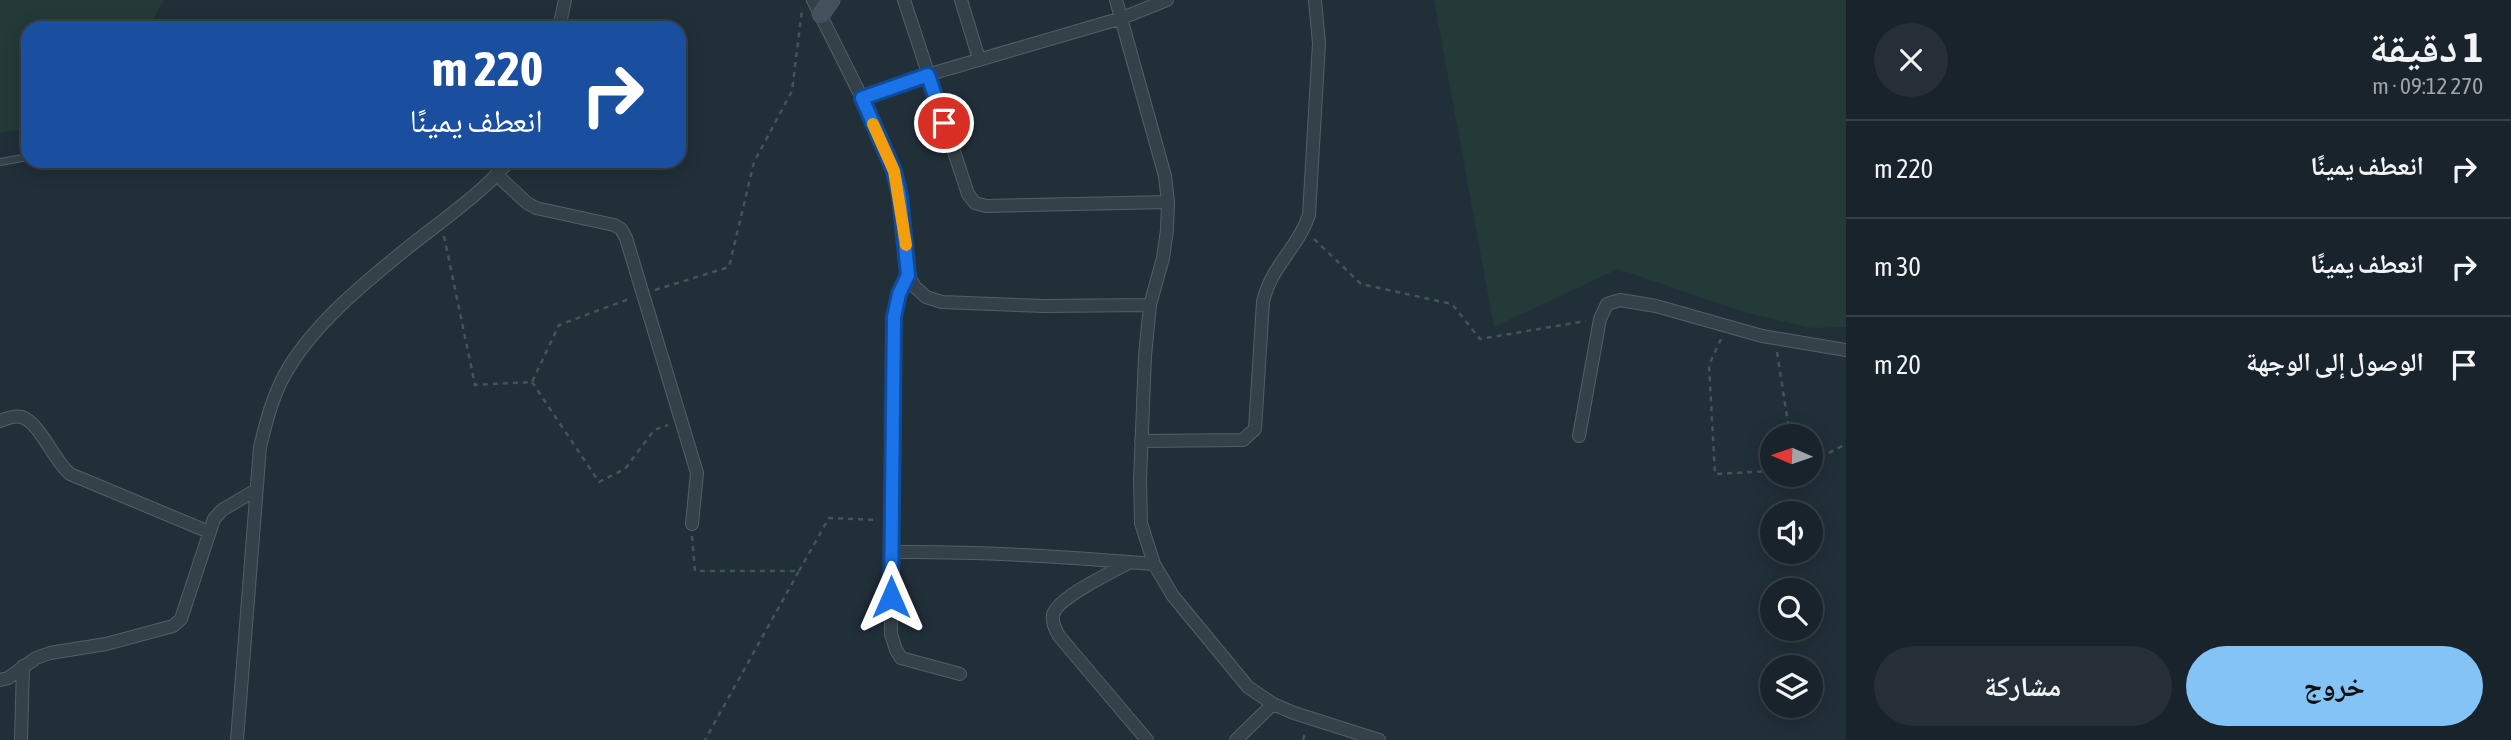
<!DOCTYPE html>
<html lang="ar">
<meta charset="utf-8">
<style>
body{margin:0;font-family:"Asap Condensed","Noto Naskh Arabic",sans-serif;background:#262f37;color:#f1f3f6;direction:rtl;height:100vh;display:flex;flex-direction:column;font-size:26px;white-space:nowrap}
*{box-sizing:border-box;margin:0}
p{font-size:23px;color:#9fa4a9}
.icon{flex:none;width:38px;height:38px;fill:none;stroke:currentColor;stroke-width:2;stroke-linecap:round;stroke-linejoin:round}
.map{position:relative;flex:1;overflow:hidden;direction:ltr}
.details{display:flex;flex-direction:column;background:#19232b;width:665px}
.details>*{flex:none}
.top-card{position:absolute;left:21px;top:21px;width:665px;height:147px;border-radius:21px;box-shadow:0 4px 18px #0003,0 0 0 2px #374047;direction:rtl;background:#1a4fa0;color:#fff;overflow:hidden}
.needle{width:46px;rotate:272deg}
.controls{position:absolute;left:1760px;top:424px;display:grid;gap:14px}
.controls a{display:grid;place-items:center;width:63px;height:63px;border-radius:50%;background:#19232b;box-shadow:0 4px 18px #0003,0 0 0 2px #374047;font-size:35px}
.pin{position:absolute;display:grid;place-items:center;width:60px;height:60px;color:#fff;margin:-30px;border:4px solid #fff;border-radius:50%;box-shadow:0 2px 7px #0007}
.me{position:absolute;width:77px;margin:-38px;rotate:0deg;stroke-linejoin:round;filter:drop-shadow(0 0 5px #0008)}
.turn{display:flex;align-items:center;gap:24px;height:147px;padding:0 28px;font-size:32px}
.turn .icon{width:91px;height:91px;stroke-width:2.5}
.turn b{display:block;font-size:49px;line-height:60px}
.round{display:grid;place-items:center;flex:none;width:74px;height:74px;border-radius:37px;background:#262f37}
.headline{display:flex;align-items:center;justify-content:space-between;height:119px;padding:0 28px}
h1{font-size:42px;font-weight:700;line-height:52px}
.primary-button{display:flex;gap:14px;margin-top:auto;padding:14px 28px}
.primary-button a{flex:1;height:80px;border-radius:42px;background:#84c3f6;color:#111;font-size:28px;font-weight:700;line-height:80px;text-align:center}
.primary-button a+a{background:#262f37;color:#f1f3f6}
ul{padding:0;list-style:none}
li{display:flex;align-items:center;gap:21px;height:98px;padding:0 28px;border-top:2px solid #374047}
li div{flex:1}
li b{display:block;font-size:26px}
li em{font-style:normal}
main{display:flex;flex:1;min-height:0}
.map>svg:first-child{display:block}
</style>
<main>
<section class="details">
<div class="headline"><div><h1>1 دقيقة</h1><p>270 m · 09:12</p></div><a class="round"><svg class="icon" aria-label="close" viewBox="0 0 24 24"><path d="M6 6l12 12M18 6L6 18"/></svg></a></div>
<ul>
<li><svg class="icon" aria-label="right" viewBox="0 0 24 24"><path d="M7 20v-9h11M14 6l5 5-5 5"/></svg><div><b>انعطف يمينًا</b></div><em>220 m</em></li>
<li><svg class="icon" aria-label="right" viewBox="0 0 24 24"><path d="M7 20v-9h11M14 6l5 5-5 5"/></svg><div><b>انعطف يمينًا</b></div><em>30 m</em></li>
<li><svg class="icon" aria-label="arrive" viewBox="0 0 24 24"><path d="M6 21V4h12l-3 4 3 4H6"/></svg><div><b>الوصول إلى الوجهة</b></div><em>20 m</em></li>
</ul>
<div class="primary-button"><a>خروج</a><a>مشاركة</a></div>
</section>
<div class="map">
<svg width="1846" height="740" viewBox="0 0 1846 740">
<rect width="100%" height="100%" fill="#212f39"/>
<!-- green -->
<path fill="#233a38" d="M 0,0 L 164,0 L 148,28 L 28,28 L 28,128 L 0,133 Z
M 1434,0 L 1846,0 L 1846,327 L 1812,328 L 1747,313 L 1618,269 L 1494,327 Z"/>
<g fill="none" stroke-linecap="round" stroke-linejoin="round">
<!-- lane casing -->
<g stroke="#535f67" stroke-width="8">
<path id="lane" d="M 0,162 L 28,157"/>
</g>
<!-- street casing -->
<g stroke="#535f67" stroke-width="14">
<path id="street" d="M 813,0 L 862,98 L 894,171 L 900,196 L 908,275 L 915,287 L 926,297 L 942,302 L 1044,306 L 1150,305
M 904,0 L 968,194 L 975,203 L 986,206 L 1168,202
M 961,0 L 979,59
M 1116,0 L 1165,176 L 1168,202 L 1167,230 L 1163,258 L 1150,305 L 1145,356 L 1140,480 L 1141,523 L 1154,564 L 1173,596 L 1248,687 L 1273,704 L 1294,713 L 1379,740
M 559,28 L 565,0
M 862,98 L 927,75 L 1122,18 L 1167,0
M 497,175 L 527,203 L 536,208 L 614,225 L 621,229 L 626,238 L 697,473 L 692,524
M 908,275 L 897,303 L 892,353 L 891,634 L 896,650 L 901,658 L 960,674
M 0,421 C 7,418 15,415 22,417 C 40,423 54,461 70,474 L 209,532
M 1579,436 L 1600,319 L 1607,304 L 1620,300 L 1656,306 L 1762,336 L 1846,350
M 1141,441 L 1243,440 L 1255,429 L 1263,302 C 1271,266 1298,248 1309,215 L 1319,43 L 1315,0
M 891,552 C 979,551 1066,557 1154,564
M 1130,562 C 1113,572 1057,597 1053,615 C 1052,623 1055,629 1059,636 L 1147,740
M 0,680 L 8,678 L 36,658 L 50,653 L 106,644 L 173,626 L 181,619 L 214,519 L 222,510 L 256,490
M 21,740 L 23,666
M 237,740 L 260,447 C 266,423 272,398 284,376 C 312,324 370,278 415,242 C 448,216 482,193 509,161
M 1236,740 L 1273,704"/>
</g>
<!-- secondary casing -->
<g stroke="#535f67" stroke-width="19">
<path id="secondary" d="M 821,14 L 831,0"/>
</g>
<!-- path -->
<path stroke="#415655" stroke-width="2.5" stroke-dasharray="5 5" stroke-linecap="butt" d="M 444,236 L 475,385 L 532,382 L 559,325 L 629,299
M 1314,239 L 1361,284 L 1452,304 L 1480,339 L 1586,321
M 655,290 L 729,267 L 754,162 L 792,91 L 802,10
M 1721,339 L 1709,365 L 1715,474 L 1773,471
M 1777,352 L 1790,436
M 532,382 L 599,482 L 625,469 L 654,430 L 668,425
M 1811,462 L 1846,444
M 692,536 L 695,571 L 799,571 L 705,740
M 799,571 L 829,518 L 877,520
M 1303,740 L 1306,730"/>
<!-- lane -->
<use href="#lane" stroke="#354149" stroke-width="6"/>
<!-- street -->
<use href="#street" stroke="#354149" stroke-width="12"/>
<!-- secondary -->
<use href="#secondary" stroke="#43515c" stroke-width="18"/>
</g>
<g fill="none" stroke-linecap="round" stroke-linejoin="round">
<!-- route casing -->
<g stroke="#114b97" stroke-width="18">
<path id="route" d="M 891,597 L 894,317 L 899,294 L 908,275 L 900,196 L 894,171 L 862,98 L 928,75 L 944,123"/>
</g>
<!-- route -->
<use href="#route" stroke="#1a73e8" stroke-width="12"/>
<!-- slow -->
<path stroke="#f59e0b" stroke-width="12" d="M 873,124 L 894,171 L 906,245"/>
</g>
</svg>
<div class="controls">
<a><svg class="needle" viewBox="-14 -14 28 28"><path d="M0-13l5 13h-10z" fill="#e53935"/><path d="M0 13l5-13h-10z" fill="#9fa4a9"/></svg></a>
<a><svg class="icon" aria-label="sound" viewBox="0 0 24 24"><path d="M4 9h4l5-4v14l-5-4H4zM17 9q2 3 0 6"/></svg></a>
<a><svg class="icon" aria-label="search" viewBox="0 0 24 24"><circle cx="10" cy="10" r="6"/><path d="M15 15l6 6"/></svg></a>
<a><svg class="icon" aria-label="layers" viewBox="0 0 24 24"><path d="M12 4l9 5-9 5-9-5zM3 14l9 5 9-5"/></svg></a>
</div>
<div class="pin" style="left:944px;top:123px;background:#d93025"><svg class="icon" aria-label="arrive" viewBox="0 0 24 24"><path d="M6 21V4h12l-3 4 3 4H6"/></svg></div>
<svg class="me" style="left:891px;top:597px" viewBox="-20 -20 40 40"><path d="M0-17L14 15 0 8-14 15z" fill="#1a73e8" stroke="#fff" stroke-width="4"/></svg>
<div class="top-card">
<div class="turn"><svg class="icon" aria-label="right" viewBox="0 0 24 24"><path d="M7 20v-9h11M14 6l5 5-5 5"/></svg><div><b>220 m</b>انعطف يمينًا</div></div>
</div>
</div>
</main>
